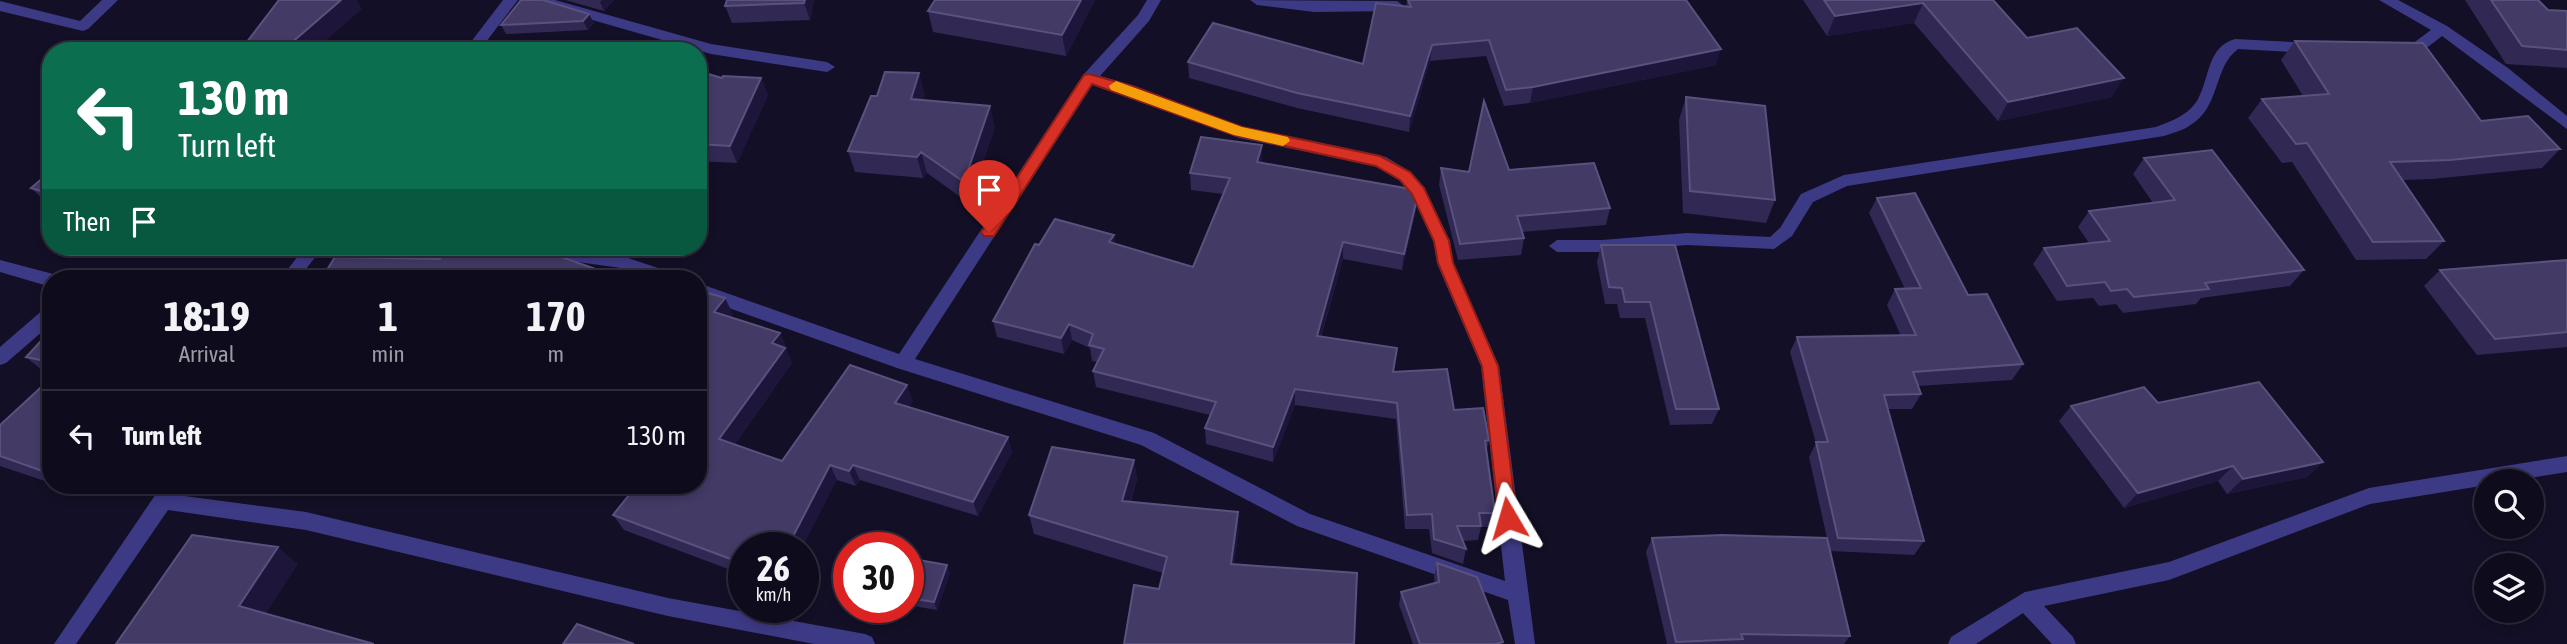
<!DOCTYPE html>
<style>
body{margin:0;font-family:"Asap Condensed",sans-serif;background:#1c1929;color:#f1f3f6;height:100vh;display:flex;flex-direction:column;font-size:26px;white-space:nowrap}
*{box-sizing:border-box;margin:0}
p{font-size:23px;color:#9b9ba3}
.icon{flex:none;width:38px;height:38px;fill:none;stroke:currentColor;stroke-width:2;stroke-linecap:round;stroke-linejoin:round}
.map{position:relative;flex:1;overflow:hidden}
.side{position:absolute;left:42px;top:270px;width:665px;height:224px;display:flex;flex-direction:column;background:#0e0b1c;border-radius:28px;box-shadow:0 4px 10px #0003,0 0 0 2px #2e2b3b}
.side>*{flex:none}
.hud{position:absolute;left:42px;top:42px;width:665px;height:214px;border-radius:28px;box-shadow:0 4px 10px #0003,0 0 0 2px #2e2b3b;background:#0b6e4f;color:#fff;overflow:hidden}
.buttons{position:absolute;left:2474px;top:469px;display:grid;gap:14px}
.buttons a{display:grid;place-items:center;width:70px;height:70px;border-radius:50%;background:#0e0b1c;box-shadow:0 4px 10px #0003,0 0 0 2px #2e2b3b;font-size:35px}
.speed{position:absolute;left:728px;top:532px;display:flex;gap:14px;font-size:35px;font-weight:700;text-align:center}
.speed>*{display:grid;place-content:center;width:91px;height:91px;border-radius:50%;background:#0e0b1c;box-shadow:0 4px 10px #0003,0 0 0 2px #2e2b3b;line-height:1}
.speed small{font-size:18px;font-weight:400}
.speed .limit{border:10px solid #d22;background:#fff;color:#111}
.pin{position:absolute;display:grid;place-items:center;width:60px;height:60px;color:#fff;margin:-72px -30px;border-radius:50% 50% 50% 0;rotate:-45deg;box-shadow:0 0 7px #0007}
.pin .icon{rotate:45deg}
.me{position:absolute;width:77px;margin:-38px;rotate:353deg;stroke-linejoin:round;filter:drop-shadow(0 0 5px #0008)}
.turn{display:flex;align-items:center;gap:24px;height:147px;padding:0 21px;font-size:32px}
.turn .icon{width:91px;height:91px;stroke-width:2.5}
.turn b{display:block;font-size:49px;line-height:60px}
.then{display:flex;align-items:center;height:66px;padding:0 21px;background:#0003;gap:14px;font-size:26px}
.eta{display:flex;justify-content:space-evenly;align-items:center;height:119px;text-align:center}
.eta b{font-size:42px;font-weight:700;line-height:49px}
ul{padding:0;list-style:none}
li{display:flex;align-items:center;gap:21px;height:91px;padding:0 21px;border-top:2px solid #2e2b3b}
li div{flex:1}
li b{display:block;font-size:26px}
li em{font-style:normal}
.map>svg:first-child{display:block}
</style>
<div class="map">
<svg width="2567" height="644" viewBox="0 0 2567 644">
<rect width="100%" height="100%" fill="#130f26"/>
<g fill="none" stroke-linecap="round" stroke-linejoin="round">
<!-- street -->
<path fill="#3d3a85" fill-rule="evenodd" d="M 102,0 L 118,0 L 88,29 L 83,31 L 0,11 L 0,1 L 80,21 Z
M 503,0 L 518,0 L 479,51 L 464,51 Z
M 531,0 L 555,0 L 711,44 L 827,62 L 835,67 L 827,72 L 711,54 L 533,3 Z
M 1147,0 L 1161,0 L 1149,21 L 1100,76 L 1132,85 L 1242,127 L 1386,157 L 1411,172 L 1424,187 L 1450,241 L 1453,263 L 1499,366 L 1535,644 L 1515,644 L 1508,600 L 1297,526 L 1141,445 L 897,368 L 698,297 L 698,283 L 899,354 L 1084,74 L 1138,15 ZM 1093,84 L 1239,138 L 1376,166 L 1399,180 L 1411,194 L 1434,241 L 1437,263 L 1481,366 L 1505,581 L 1310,514 L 1154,433 L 915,359 Z
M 1250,0 L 1397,1 L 1404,6 L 1397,11 L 1314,12 L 1257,5 Z
M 2379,0 L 2398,0 L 2447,26 L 2508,68 L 2567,116 L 2567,129 L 2442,36 C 2429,46 2415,59 2398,56 L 2396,52 L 2398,48 L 2412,44 L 2431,30 Z
M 2235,39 L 2312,43 L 2319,48 L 2312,53 L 2238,49 C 2213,67 2221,108 2189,126 C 2182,131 2172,133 2164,136 L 1847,186 L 1813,202 L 1792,236 L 1774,249 L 1687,245 L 1602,252 L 1557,252 L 1549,246 L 1557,240 L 1602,240 L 1687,233 L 1770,237 L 1780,228 L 1801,194 L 1844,175 L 2156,127 C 2172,121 2189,115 2198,99 C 2210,77 2207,47 2235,39 Z
M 305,247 L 323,247 L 299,278 L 281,278 Z
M 505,247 L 558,247 L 622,256 L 673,273 L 676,278 L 649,278 L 621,268 L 513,253 L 507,251 Z
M 0,260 L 57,275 L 59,278 L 51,278 L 51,287 L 0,272 Z
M 51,306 L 51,324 L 6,363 L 0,365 L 0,347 L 45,308 Z
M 2567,456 L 2567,472 L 2510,481 L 2487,481 L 2487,485 L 2370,504 L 2169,580 L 2044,606 L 2073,637 L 2076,644 L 2052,644 L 2023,613 L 1976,644 L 1948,644 L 1951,637 L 2025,592 L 2169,562 L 2369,488 Z
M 162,485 L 181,485 L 177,495 L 306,512 L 668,598 L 865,634 L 872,637 L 875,644 L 814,644 L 668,616 L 306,530 L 168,510 L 76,644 L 54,644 Z"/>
</g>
<!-- wall -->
<path fill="#312854" d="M 521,0 L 594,23 L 588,30 L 506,34 L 501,25 Z
M 565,0 L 614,0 L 604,11 Z
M 814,0 L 810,20 L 732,23 L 725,6 Z
M 935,0 L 1095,0 L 1066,56 L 933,32 L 928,11 Z
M 1407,0 L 1686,0 L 1716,65 L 1530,103 L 1504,106 L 1486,56 L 1430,61 L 1409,132 L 1297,108 L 1189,78 L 1188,62 L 1363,64 L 1406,6 Z
M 1803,0 L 1993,0 L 2027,38 L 2112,97 L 1998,121 L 1914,23 L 1827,36 Z
M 2465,0 L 2538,0 L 2548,10 L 2567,11 L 2567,68 L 2506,64 Z
M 2295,41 L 2481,121 L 2560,149 L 2542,168 L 2432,179 L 2402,180 L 2444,241 L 2426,259 L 2356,260 L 2292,162 L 2282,163 L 2248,118 L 2262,99 L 2303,96 L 2281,60 Z
M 698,71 L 722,78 L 761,78 L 768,95 L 737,163 L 698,161 Z
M 925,95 L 923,100 L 995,127 L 969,203 L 927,173 L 923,178 L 855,172 L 848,151 L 877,96 Z
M 1686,97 L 1775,200 L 1766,223 L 1683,213 L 1679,120 Z
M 2144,158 L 2304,270 L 2290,286 L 2201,298 L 2196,304 L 2123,313 L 2116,304 L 2099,306 L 2093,298 L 2057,301 L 2033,264 L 2044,248 L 2089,243 L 2078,227 L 2089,211 L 2153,203 L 2133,174 Z
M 1262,163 L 1416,210 L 1402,270 L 1343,259 L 1321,337 L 1394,372 L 1454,410 L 1489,440 L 1486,454 L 1495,513 L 1492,527 L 1481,527 L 1478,540 L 1463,541 L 1466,549 L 1463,564 L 1432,553 L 1429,529 L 1405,529 L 1396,419 L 1295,405 L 1273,462 L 1206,444 L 1205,428 L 1210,415 L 1096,387 L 1093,371 L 1098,362 L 1092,361 L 1090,348 L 1072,340 L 1064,354 L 997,337 L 993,321 L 1039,245 L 1114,235 L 1115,244 L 1193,267 L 1223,194 L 1191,190 L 1190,173 Z
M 1441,168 L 1469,172 L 1509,170 L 1610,208 L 1606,225 L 1522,232 L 1524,238 L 1521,255 L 1458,260 L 1439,185 Z
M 51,171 L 51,205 L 48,204 L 31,188 Z
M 1877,198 L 1968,295 L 2023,364 L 2012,380 L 1918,386 L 1921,394 L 1912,409 L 1888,409 L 1924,541 L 1914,555 L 1830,551 L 1850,636 L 1844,644 L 1667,644 L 1646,552 L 1652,538 L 1827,538 L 1809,457 L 1816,443 L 1790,352 L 1797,337 L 1901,336 L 1887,305 L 1895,289 L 1905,289 L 1869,213 Z
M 1601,245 L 1675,245 L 1719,409 L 1712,424 L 1670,425 L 1645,318 L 1620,318 L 1617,304 L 1605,304 L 1597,262 Z
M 2567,260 L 2567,347 L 2477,355 L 2424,286 L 2440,270 Z
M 698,290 L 733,314 L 730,317 L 780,333 L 787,349 L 786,350 L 792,363 L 735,444 L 782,461 L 913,401 L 909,407 L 1008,437 L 1012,452 L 978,516 L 860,480 L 856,486 L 837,480 L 744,548 L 744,575 L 624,530 L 613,515 L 698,485 Z
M 51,330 L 51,376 L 48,375 L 26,357 Z
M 51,378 L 51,483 L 0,466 L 0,456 Z
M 2158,403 L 2323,462 L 2307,477 L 2227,494 L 2218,481 L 2124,508 L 2059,421 L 2071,406 Z
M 1134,460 L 1137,479 L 1131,501 L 1239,530 L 1159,589 L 1163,573 L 1034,534 L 1029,515 Z
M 55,485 L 100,485 L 88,496 Z
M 1437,563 L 1503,642 L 1502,644 L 1413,644 L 1399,605 L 1401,592 L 1435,583 L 1434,577 Z
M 908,572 L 950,573 L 937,610 L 908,605 Z"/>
<!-- shaded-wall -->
<path fill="#1d163a" d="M 341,0 L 357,0 L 362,9 L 314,51 L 282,51 Z
M 602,0 L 614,0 L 604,11 L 600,2 Z
M 805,0 L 814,0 L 810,20 L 804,3 Z
M 1081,0 L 1095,0 L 1066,56 L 1062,35 Z
M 1923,3 L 1914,23 L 1827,36 L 1835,16 Z
M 589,14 L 594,23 L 588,30 L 583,21 Z
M 1432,45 L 1430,61 L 1409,132 L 1410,116 Z
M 1721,49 L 1716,65 L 1530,103 L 1533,87 Z
M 919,73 L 925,95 L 917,120 L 911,99 Z
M 761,78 L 768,95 L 737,163 L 730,146 Z
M 2124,78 L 2112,97 L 1998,121 L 2008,102 Z
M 990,106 L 995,127 L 969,203 L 964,182 Z
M 1262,145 L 1262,162 L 1257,179 L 1257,162 Z
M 921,152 L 927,173 L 923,178 L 917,157 Z
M 1418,194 L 1416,210 L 1402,270 L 1404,254 Z
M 1114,235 L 1116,251 L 1109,242 Z
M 1343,242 L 1343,259 L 1316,352 L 1317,336 Z
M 725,298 L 733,314 L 722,328 L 714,312 Z
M 1069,324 L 1072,340 L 1064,354 L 1061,338 Z
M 780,333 L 787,349 L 786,350 L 792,363 L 728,454 L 719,439 L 772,343 Z
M 907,385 L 913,401 L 901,419 L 895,403 Z
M 1295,389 L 1295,405 L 1273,462 L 1273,447 Z
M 1008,437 L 1012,452 L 978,516 L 973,502 Z
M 1134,460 L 1137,479 L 1125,519 L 1122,501 Z
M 2323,462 L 2307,477 L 2227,494 L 2243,479 Z
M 830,465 L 837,480 L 802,548 L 787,548 Z
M 853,465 L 860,480 L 856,486 L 849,471 Z
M 2233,466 L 2218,481 L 2124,508 L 2138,493 Z
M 73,485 L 100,485 L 88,496 Z
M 1238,512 L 1239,530 L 1232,582 L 1231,564 Z
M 278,547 L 298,564 L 260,623 L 239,606 Z
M 947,565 L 950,573 L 937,610 L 934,602 Z"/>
<!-- building -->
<path fill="#433a66" stroke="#5a527e" stroke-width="2" d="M 279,0 L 341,0 L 282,51 L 240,51 Z
M 521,0 L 543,0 L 589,14 L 583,21 L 501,25 Z
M 727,0 L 805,0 L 804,3 L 725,6 Z
M 935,0 L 1081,0 L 1062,35 L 928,11 Z
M 1408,0 L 1686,0 L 1721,49 L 1533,87 L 1506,90 L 1489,40 L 1432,45 L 1410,116 L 1297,93 L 1188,62 L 1213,23 L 1363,64 L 1376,3 L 1411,7 Z
M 1824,0 L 1993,0 L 2027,38 L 2077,28 L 2124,78 L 2008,102 L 1923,3 L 1835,16 Z
M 2491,0 L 2538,0 L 2548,10 L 2567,11 L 2567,50 L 2522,46 Z
M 2295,41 L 2423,43 L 2481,121 L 2528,116 L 2560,149 L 2450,160 L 2390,162 L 2444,241 L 2373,242 L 2307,143 L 2296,144 L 2262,99 L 2329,94 Z
M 698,71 L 722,78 L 723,76 L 761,78 L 730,146 L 698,144 Z
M 885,72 L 919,73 L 911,99 L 990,106 L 964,182 L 921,152 L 917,157 L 848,151 L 871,96 L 877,96 Z
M 1686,97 L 1765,106 L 1775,200 L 1690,191 Z
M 1484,101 L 1509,170 L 1594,163 L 1610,208 L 1517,216 L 1524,238 L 1460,244 L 1441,168 L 1469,172 Z
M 1201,137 L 1262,145 L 1257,162 L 1416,190 L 1418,194 L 1404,254 L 1343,242 L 1317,336 L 1397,348 L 1393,372 L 1447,369 L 1454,410 L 1483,408 L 1489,440 L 1485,441 L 1495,513 L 1479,513 L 1481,526 L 1457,526 L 1466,549 L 1434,539 L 1432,514 L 1407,515 L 1397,403 L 1295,389 L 1273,447 L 1205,428 L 1216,402 L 1093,371 L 1104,349 L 1089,345 L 1093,334 L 1069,324 L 1061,338 L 993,321 L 1035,244 L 1039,245 L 1055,219 L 1114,235 L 1109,242 L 1193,267 L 1230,178 L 1190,173 Z
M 2212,150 L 2304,270 L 2205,283 L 2209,289 L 2134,297 L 2127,289 L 2111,291 L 2105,282 L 2067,286 L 2044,248 L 2110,241 L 2089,211 L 2175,200 L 2144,158 Z
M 51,171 L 51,194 L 31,188 Z
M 1915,193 L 1968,295 L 1987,294 L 2023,364 L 1913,372 L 1921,394 L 1884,395 L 1924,541 L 1838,538 L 1816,442 L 1828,442 L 1797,337 L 1916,335 L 1895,289 L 1921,288 L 1877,198 Z
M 1601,245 L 1675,245 L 1719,409 L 1676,409 L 1650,302 L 1625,302 L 1622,288 L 1609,287 Z
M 456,247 L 533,247 L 621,278 L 322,278 L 335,257 L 440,259 L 445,250 L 453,250 Z
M 2567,260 L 2567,332 L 2495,339 L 2440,270 Z
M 698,290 L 725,298 L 714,312 L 780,333 L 772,343 L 785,348 L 719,439 L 782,461 L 850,365 L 907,385 L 895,403 L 1008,437 L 973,502 L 853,465 L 849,471 L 830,465 L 787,548 L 744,548 L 744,564 L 613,515 L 637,485 L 698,485 Z
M 51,330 L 51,362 L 26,357 Z
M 51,378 L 51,474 L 0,456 L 0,425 Z
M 2259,382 L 2323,462 L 2243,479 L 2233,466 L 2138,493 L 2071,406 L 2144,387 L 2158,403 Z
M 1052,447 L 1134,460 L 1122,501 L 1238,512 L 1231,564 L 1357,573 L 1354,644 L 1124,644 L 1134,585 L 1159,589 L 1167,557 L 1029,515 Z
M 192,535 L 278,547 L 239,606 L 374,644 L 116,644 Z
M 1722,535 L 1827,538 L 1850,636 L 1741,634 L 1743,639 L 1676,642 L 1652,538 Z
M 913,559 L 947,565 L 934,602 L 908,598 L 908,572 Z
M 1437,563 L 1477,577 L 1503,642 L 1495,644 L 1420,644 L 1401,592 L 1439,582 Z
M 577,624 L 634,644 L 563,644 Z"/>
<!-- route -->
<path fill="#d93025" stroke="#8d1f18" stroke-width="2" d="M 1089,74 L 1132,86 L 1242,127 L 1380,156 L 1410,172 L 1424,188 L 1449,241 L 1453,263 L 1498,366 L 1517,518 L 1514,523 L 1508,526 L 1502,523 L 1499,518 L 1482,366 L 1438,263 L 1434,241 L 1412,194 L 1400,180 L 1376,166 L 1234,135 L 1092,84 L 994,236 L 984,236 L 981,232 L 984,228 L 1084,75 Z"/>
<!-- slow -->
<path fill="#f59e0b" d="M 1116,81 L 1242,127 L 1288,137 L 1290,141 L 1283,146 L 1234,135 L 1111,90 L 1109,86 Z"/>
</svg>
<div class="buttons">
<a><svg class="icon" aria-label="search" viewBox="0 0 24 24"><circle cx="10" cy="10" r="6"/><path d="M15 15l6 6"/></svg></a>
<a><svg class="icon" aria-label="layers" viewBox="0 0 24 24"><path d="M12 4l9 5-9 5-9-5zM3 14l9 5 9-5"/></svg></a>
</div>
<div class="speed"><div>26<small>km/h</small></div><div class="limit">30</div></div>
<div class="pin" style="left:989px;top:232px;background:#d93025"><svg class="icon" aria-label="arrive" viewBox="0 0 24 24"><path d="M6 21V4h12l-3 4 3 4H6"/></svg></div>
<svg class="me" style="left:1508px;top:518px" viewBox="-20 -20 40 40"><path d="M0-17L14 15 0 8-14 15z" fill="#d93025" stroke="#fff" stroke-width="4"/></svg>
<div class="hud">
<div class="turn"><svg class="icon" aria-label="left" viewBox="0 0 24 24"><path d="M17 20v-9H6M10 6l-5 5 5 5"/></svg><div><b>130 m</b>Turn left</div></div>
<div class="then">Then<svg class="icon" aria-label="arrive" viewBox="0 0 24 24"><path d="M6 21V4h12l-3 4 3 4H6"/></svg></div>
</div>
<section class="side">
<div class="eta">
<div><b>18:19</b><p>Arrival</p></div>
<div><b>1</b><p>min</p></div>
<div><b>170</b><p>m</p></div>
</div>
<ul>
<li><svg class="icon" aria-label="left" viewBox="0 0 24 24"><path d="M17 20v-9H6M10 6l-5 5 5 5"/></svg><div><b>Turn left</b></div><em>130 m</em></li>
</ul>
</section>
</div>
